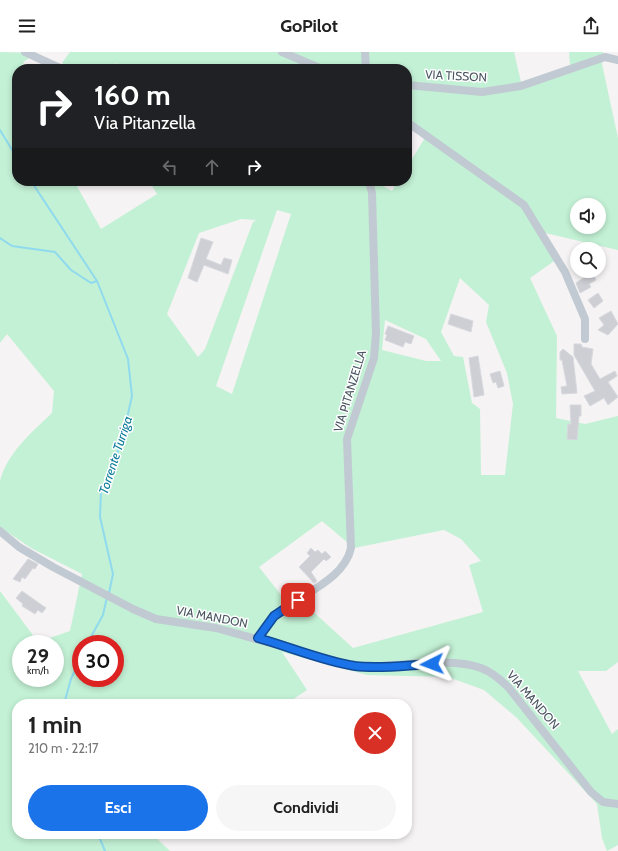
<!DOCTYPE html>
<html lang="it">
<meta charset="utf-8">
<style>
body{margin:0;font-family:Cabin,sans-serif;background:#f6f6f6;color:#222;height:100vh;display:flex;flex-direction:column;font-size:15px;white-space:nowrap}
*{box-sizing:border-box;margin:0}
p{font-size:13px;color:#767676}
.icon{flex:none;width:22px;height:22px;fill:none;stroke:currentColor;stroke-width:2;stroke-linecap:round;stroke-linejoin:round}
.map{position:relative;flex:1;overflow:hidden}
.details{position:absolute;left:12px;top:647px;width:400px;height:140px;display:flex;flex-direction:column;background:#fff;border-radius:16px;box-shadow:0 2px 6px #0003}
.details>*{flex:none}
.hud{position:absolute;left:12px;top:12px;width:400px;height:122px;border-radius:16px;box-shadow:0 2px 6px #0003;background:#202124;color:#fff;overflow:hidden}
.controls{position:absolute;left:570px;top:146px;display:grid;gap:8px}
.controls a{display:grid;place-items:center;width:36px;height:36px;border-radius:50%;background:#fff;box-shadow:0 2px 6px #0003;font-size:20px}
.speed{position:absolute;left:12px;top:583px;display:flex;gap:8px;font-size:20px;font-weight:700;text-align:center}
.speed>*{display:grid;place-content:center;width:52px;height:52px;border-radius:50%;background:#fff;box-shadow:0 2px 6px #0003;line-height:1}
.speed small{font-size:10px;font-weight:400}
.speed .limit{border:6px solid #d22;background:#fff;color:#111}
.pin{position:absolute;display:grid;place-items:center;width:34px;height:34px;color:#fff;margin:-17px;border-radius:8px;box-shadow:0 2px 6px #0006}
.me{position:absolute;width:44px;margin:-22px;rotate:267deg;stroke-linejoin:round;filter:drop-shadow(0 0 3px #0008)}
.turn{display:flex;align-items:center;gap:14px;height:84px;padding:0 16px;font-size:18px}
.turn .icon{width:52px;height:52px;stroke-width:2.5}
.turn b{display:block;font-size:28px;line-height:34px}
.lanes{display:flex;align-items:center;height:38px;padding:0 16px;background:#0003;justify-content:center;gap:20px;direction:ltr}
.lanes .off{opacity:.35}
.round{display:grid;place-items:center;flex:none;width:42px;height:42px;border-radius:21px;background:#f6f6f6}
.head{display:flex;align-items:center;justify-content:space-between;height:68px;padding:0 16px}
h1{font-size:24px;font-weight:700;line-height:30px}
.primary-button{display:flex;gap:8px;margin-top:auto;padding:8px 16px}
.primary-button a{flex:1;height:46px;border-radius:24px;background:#1a73e8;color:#fff;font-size:16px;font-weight:700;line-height:46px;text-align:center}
.primary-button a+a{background:#f6f6f6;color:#222}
header{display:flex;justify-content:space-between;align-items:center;height:52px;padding:0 16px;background:#fff;font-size:18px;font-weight:700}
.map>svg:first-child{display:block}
</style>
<header><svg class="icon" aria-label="menu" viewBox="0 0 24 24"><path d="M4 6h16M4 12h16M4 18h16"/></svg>GoPilot<svg class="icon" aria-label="share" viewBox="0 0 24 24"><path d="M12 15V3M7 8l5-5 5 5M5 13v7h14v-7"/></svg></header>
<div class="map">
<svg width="618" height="799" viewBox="0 0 618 799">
<rect width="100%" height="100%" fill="#f5f3f3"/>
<!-- green -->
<path fill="#c3f1d5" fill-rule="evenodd" d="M 0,0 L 38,1 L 23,10 L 25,17 L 17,17 L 17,129 L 74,129 L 101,177 L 157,142 L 149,129 L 375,129 L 392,139 L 398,129 L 407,129 L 407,115 L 428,81 L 407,65 L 407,17 L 120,17 L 116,11 L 108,17 L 71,17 L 62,11 L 70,0 L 514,0 L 521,30 L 570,14 L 569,0 L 603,0 L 602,12 L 618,86 L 618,198 L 541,180 L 557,207 L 530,226 L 557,284 L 556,366 L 585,372 L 618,364 L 618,610 L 606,619 L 578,619 L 612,682 L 618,677 L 618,793 L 607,799 L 602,786 L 597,752 L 517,666 L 484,638 L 448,625 L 367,623 L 282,600 L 307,638 L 286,652 L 17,652 L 17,782 L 152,782 L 170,799 L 0,799 L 0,539 L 38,590 L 70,579 L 82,522 L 31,496 L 0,475 C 0,461 0,443 0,429 C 7,401 32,380 52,361 L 54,339 L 7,282 L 0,291 ZM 577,153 L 599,153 L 599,175 L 577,175 ZM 277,158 L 291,162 L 232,342 L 216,334 ZM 241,167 L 256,168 L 253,170 L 205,297 L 198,305 L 167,262 L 199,181 ZM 460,226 L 489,253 L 486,270 L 507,321 L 513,352 L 505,423 L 481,423 L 480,357 L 472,351 L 463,305 L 454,304 L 441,280 ZM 385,268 L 426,287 L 441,309 L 426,309 L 382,298 ZM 322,469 L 354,496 L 444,478 L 461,487 L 481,509 L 469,513 L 483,560 L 353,596 L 308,555 L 309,545 L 292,557 L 259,515 ZM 21,592 L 55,592 L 55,626 L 21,626 ZM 81,592 L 115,592 L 115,626 L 81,626 Z"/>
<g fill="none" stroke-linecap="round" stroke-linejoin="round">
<!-- stream -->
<path stroke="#90daee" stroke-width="2" d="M 0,78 L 17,106
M 31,129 L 97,229
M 0,186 L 12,194 L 55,200 L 71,218 L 91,231 L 97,229 L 128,307 L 132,344 L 123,384 L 114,411 L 101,439 L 100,465 L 113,522 L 109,541
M 87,592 L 103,563 L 107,545
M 64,652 L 71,627 L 81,605
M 98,782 L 105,799"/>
</g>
<!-- building -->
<path fill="#cdcfd5" stroke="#d7d9de" d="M 201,186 L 213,190 L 206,207 L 221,213 L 224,206 L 232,208 L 228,222 L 204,213 L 197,230 L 188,226 Z
M 592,220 L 596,228 L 589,232 L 591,235 L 580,241 L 576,231 Z
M 598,241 L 603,249 L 594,256 L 588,248 Z
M 611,259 L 618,272 L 608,283 L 598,278 L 604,273 L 599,266 Z
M 451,262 L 473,269 L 471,280 L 448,272 Z
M 388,274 L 414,284 L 411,292 L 405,290 L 403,295 L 385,288 L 387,283 L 385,282 Z
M 574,292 L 581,292 L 582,295 L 593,297 L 591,312 L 600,327 L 615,319 L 617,324 L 608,330 L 618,345 L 608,353 L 604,346 L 590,354 L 584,344 L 595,339 L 574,303 Z
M 563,297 L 573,305 L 577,341 L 562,342 L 561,335 L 567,334 L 562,308 L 560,308 L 560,300 Z
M 478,304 L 484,343 L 474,345 L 469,306 Z
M 500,319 L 504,334 L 498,336 L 496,330 L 493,331 L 490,322 Z
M 570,353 L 581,353 L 581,364 L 579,364 L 577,388 L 567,387 L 568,372 L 571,372 Z
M 311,496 L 315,500 L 318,498 L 322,502 L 325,499 L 331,505 L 326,509 L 324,507 L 311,520 L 317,529 L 314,531 L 299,515 L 310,504 L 307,501 Z
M 28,507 L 38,512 L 35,517 L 33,516 L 25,527 L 22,525 L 20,530 L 13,527 Z
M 22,539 L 46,556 L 42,561 L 38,558 L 35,562 L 22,554 L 23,552 L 16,546 Z"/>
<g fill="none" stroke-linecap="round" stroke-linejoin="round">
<!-- street -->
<path stroke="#c1cad2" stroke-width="8" d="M 25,0 L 62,17
M 282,0 L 322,17
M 365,0 L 366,17
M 407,33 L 482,40 L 521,34 L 605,5 L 618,8
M 407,70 L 524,153 L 565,220 L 585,267 L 585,287
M 0,479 L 19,495 L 53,515 L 133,557 L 156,567 L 216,576 L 354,614 C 392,617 446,603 481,616 C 492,620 501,628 509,636 L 591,740 L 603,750 L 618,752
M 258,586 C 263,579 268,569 275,564 C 298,543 344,529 351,496 L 347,387 L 374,306 L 376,281 L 372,141 L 369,129"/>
</g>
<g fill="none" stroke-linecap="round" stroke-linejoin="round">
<!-- route casing -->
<g stroke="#114b97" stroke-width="10">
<path id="route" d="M 298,548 L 274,564 L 258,586 C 287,594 326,610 355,614 C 381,617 407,613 432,612"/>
</g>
<!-- route -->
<use href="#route" stroke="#1a73e8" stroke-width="7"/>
</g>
<g text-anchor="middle" stroke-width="3" stroke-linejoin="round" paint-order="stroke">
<!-- street labels -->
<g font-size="12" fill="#4a5661" stroke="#fff">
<text transform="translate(456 24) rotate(3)" y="4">VIA TISSON</text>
<text transform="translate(350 339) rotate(-73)" y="4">VIA PITANZELLA</text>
<text transform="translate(212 565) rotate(11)" y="4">VIA MANDON</text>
<text transform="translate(533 648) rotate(49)" y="4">VIA MANDON</text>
</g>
<!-- water labels -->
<g font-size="13" font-style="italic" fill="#0c7c9b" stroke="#fff">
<text transform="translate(115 403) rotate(-72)" y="5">Torrente Turriga</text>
</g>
</g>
</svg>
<div class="controls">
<a><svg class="icon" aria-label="sound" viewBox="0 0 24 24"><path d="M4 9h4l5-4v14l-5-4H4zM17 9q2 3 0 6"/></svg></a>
<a><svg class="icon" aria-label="search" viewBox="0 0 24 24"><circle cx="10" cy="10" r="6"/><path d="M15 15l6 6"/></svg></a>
</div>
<div class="speed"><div>29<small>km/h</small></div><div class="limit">30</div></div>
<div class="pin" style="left:298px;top:548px;background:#d93025"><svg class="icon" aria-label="arrive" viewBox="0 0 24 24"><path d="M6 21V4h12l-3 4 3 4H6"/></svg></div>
<svg class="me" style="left:432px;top:612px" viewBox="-20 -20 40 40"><path d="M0-17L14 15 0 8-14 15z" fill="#1a73e8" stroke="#fff" stroke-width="4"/></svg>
<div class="hud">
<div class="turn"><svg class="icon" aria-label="right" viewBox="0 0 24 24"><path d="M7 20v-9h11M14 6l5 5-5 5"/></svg><div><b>160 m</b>Via Pitanzella</div></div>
<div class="lanes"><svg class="icon off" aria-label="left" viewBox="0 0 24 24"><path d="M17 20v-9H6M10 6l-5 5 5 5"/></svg><svg class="icon off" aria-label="ahead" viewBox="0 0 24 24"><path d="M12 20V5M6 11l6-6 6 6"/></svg><svg class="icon" aria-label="right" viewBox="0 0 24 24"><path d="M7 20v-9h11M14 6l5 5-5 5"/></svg></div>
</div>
<section class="details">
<div class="head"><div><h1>1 min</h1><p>210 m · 22:17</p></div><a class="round" style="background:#d93025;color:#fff"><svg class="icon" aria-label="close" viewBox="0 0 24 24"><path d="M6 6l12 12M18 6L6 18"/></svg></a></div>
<div class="primary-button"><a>Esci</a><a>Condividi</a></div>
</section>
</div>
